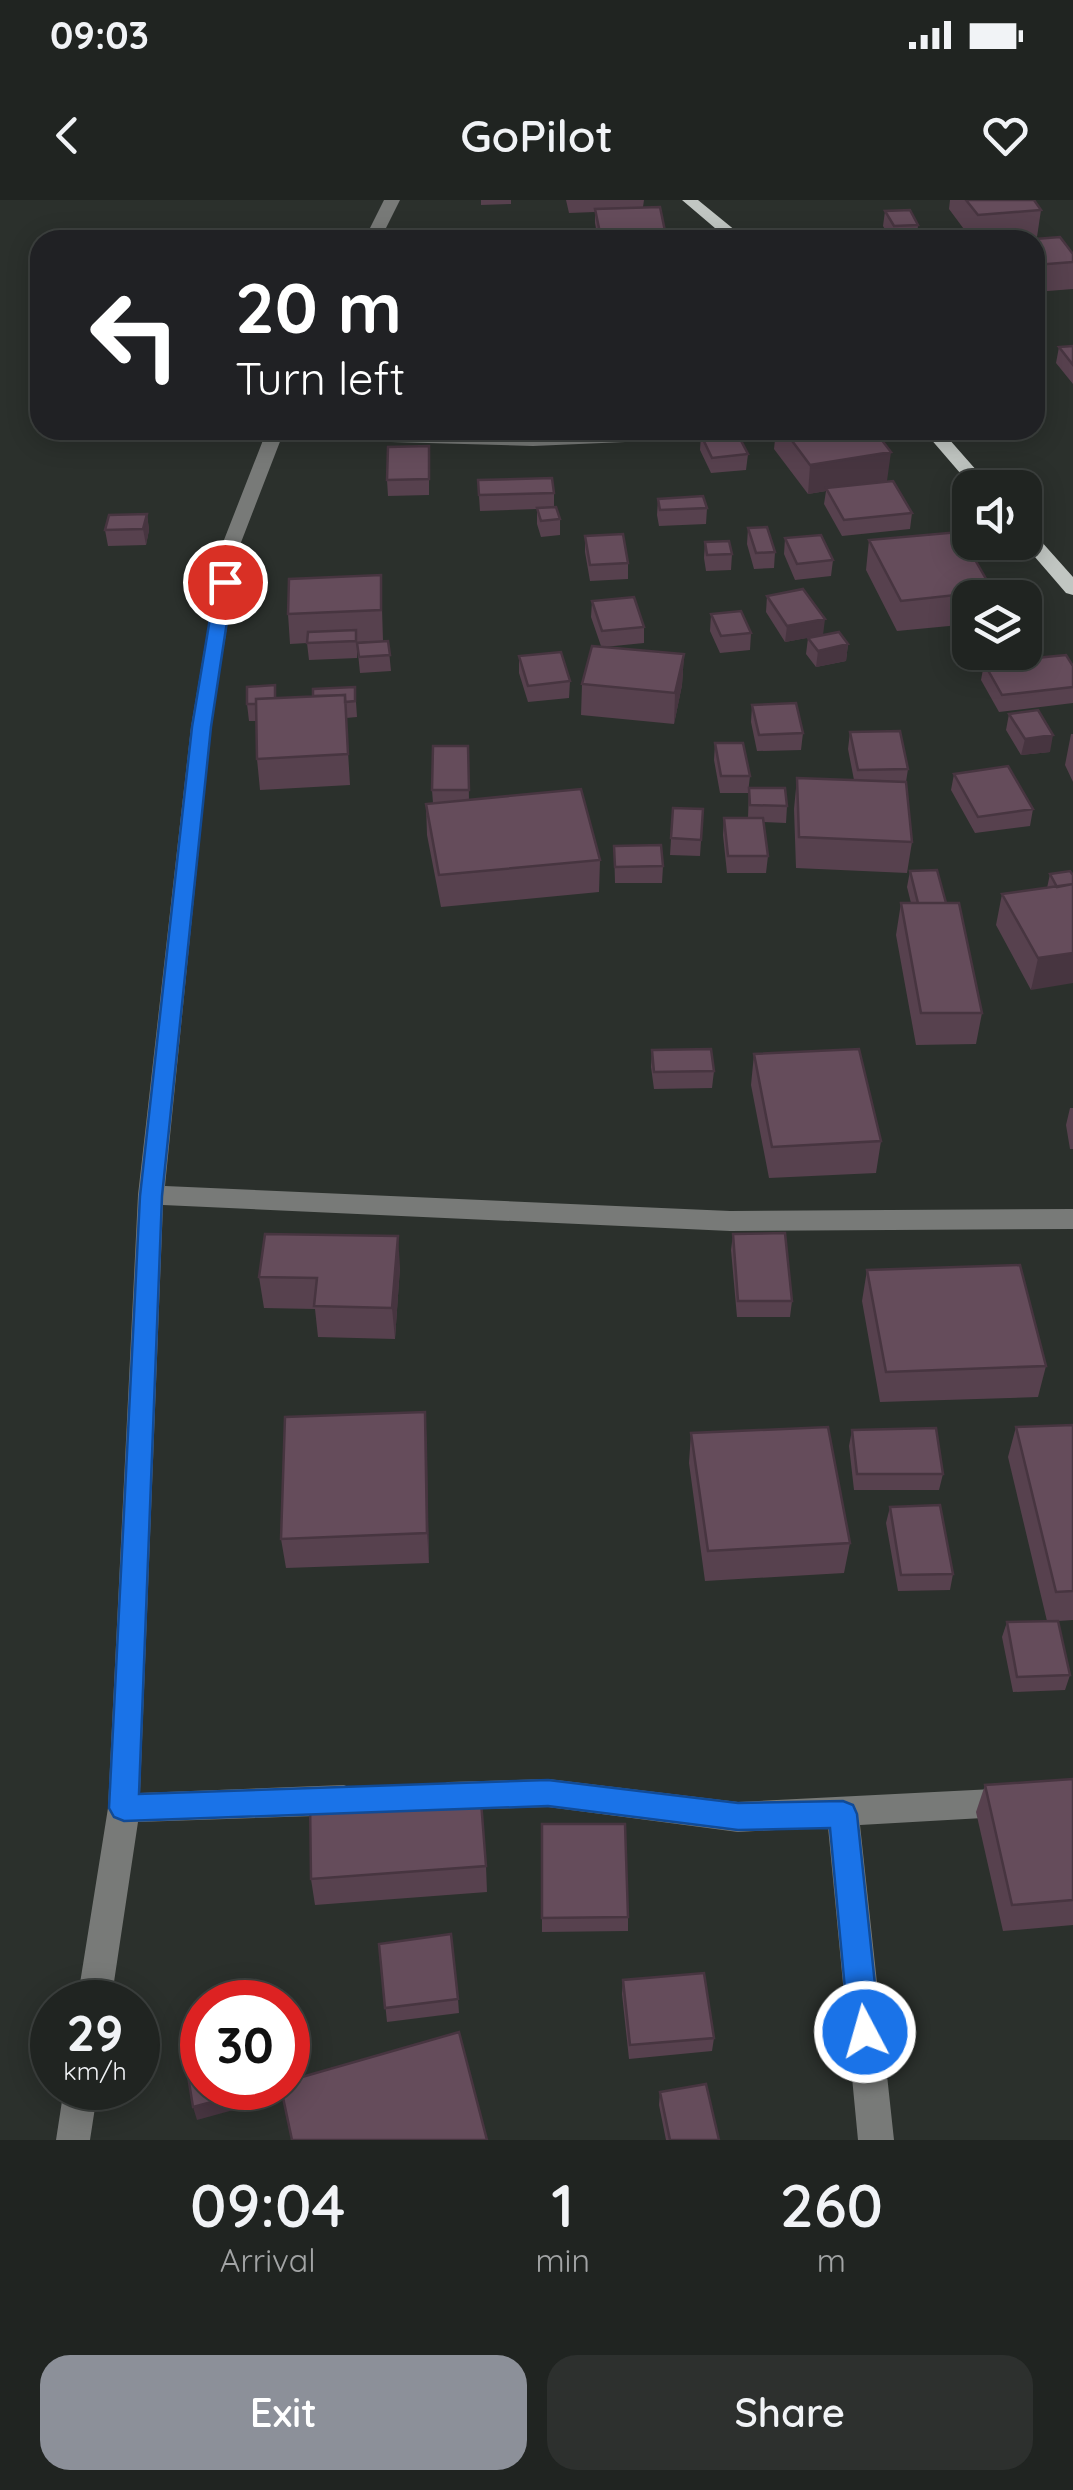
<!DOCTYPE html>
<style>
body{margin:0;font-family:Quicksand,sans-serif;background:#2d302e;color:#f1f3f6;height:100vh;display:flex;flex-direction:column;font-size:38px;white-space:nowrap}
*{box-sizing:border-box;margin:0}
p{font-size:32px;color:#a2a4a5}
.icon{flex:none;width:55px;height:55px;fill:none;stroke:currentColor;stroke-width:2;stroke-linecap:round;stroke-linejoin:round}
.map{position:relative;height:1940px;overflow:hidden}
.details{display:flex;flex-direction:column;background:#202421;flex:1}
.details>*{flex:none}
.hud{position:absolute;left:30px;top:30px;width:1015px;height:210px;border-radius:30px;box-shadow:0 5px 25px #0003,0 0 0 2px #3d413f;background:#202124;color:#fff;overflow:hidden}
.buttons{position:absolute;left:952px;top:270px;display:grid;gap:20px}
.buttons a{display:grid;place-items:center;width:90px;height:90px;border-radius:20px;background:#202421;box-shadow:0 5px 25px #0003,0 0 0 2px #3d413f;font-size:50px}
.speed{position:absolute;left:30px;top:1780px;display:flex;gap:20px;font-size:50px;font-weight:700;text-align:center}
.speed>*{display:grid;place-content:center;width:130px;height:130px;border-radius:50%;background:#202421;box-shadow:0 5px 25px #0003,0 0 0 2px #3d413f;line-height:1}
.speed small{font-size:25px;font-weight:400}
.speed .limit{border:15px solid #d22;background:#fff;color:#111}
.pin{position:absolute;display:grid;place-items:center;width:85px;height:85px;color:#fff;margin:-42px;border:5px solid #fff;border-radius:50%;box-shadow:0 2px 10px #0007}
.me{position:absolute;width:110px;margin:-55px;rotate:354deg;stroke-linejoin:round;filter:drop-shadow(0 0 8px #0008)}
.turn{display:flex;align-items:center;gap:35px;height:210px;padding:0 40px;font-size:45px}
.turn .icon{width:130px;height:130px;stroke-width:2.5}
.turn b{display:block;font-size:70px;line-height:85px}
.eta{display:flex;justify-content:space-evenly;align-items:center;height:170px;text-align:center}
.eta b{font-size:60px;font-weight:600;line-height:70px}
.primary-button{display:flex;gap:20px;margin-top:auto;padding:20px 40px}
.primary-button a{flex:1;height:115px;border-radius:30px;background:#8c9099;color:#fff;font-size:40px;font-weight:600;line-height:115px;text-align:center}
.primary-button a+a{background:#2d302e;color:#f1f3f6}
.status{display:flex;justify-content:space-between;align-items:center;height:70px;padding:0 50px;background:#202421;direction:ltr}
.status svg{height:28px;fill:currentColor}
header{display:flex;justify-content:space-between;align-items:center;height:130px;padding:0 40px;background:#202421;font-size:45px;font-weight:600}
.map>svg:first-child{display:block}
</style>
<div class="status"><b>09:03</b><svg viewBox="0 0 49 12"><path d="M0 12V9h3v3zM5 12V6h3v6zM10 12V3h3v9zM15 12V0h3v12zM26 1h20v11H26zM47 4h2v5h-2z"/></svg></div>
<header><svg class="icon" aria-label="back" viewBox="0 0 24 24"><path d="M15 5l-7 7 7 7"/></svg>GoPilot<svg class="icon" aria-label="heart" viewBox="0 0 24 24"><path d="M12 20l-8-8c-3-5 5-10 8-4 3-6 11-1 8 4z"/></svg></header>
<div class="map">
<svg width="1073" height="1940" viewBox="0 0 1073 1940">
<rect width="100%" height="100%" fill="#2b302c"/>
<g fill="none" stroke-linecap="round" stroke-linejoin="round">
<!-- minor -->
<path fill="#787a78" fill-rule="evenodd" d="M 384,0 L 400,0 L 380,40 L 364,40 Z
M 267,230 L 533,236 L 797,230 L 788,235 L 533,246 L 281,239 L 240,345 L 211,527 L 165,986 L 730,1011 L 1073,1009 L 1073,1029 L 730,1031 L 163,1005 L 140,1593 L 344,1585 L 355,1590 L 360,1600 L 355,1610 L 344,1615 L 138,1622 L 111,1802 L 77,1802 L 108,1608 L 138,995 L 191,527 L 222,345 Z
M 548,1579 L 738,1602 L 1073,1585 L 1073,1613 L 860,1625 L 894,1940 L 858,1940 L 828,1627 L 738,1632 L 548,1607 L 448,1610 L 437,1606 L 432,1596 L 437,1586 L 448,1582 Z
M 64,1888 L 98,1888 L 90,1940 L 56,1940 Z"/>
<!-- major -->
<path fill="#c1c6c2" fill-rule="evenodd" d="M 682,0 L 698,0 L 747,40 L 729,40 Z
M 923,230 L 941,230 L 992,288 L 973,288 Z
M 1025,329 L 1032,331 L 1073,377 L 1073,395 L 1066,393 L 1022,342 L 1025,342 Z"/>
</g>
<!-- wall -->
<path fill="#57414e" d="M 481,0 L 511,0 L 511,4 L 481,5 Z
M 566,0 L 644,0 L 643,7 L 665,31 L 665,40 L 598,40 L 595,23 L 595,12 L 569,13 Z
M 950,0 L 1034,0 L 1041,10 L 1037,37 L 1007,40 L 972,40 L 949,9 Z
M 885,11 L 918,25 L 917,40 L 891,40 L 883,26 Z
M 1035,40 L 1073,54 L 1073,89 L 1035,92 Z
M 1035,113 L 1040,121 L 1037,136 L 1035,136 Z
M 1073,146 L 1073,184 L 1056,163 L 1059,147 Z
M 776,230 L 874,230 L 887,281 L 912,313 L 910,329 L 842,336 L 824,304 L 826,291 L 808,294 L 774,249 Z
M 701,235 L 748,254 L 746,270 L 711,273 L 700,250 Z
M 429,246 L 429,295 L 388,296 L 387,280 Z
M 478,280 L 554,293 L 554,307 L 560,319 L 560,335 L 541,337 L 537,324 L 537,309 L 480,311 Z
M 658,299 L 707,308 L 706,324 L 659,326 L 657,315 Z
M 147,314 L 149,330 L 146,345 L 108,346 L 105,330 Z
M 748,328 L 775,352 L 774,368 L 754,369 L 747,344 Z
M 585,336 L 628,363 L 628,379 L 590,381 L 585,352 Z
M 785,338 L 833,360 L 831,376 L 795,380 L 784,354 Z
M 869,340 L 993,391 L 992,398 L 970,398 L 970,424 L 897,431 L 866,370 Z
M 705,342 L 732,354 L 731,370 L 706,371 L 704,358 Z
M 381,375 L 383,441 L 357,442 L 357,458 L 309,460 L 307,443 L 290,444 L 288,414 Z
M 767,396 L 823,435 L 848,444 L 846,461 L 816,467 L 806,454 L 808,438 L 817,436 L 785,442 L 766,412 Z
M 592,401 L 644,427 L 644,443 L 604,447 L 684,454 L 682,485 L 674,524 L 581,515 L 582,484 L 601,446 L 591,417 Z
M 711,414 L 751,433 L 750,450 L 720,453 L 710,431 Z
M 388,441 L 391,471 L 360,473 L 357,443 Z
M 519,456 L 570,481 L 569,498 L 528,502 L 519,473 Z
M 984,464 L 1073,466 L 1073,503 L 999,512 L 981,480 Z
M 355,487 L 357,517 L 346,518 L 350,585 L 260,590 L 257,559 L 256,521 L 249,521 L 247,504 L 276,498 L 313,496 Z
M 752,505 L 803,533 L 801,550 L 757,551 L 751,522 Z
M 1009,514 L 1050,552 L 1021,555 L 1006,530 Z
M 850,532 L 908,569 L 906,582 L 912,642 L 907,673 L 796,668 L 794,609 L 797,578 L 854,580 L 848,549 Z
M 1071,534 L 1073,534 L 1073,582 L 1065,565 Z
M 715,543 L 750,576 L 748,593 L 720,593 L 714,560 Z
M 468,546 L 469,600 L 600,660 L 599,692 L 441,707 L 427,635 L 426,604 L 433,603 L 432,590 Z
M 954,574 L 1033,609 L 1030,626 L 975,633 L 951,590 Z
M 749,588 L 787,606 L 786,623 L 764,622 L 768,656 L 766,673 L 727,673 L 723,635 L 724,618 L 748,618 Z
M 673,608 L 703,609 L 700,656 L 670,655 Z
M 614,646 L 663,666 L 662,683 L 615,683 Z
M 910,671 L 946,703 L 982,813 L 976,844 L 916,845 L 896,735 L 901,703 L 911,703 L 907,687 Z
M 1050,674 L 1073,675 L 1031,790 L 996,725 L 1002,694 L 1047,688 Z
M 652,850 L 714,871 L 712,888 L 654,889 L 651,867 Z
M 754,854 L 881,941 L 876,973 L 769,978 L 751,885 Z
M 1070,908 L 1073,908 L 1073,949 L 1070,949 L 1066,925 Z
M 733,1034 L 792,1101 L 790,1117 L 737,1117 L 731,1050 Z
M 400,1067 L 395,1139 L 318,1137 L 315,1109 L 264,1108 L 259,1077 Z
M 867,1070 L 1046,1166 L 1038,1197 L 880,1202 L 862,1101 Z
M 425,1212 L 429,1363 L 286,1368 L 281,1339 Z
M 1073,1225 L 1073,1420 L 1058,1421 L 1070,1475 L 1065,1490 L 1013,1492 L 1002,1437 L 1007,1422 L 1047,1421 L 1008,1257 L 1016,1227 Z
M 852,1230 L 943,1274 L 939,1290 L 854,1290 L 849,1246 Z
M 691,1233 L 850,1343 L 844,1373 L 705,1381 L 689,1263 Z
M 890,1307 L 953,1374 L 950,1390 L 898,1391 L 886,1323 Z
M 1073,1579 L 1073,1725 L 1003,1731 L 976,1612 L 985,1585 Z
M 542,1624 L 628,1717 L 628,1731 L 542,1732 Z
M 486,1666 L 487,1692 L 315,1705 L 311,1679 Z
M 379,1744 L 458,1799 L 459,1813 L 387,1822 Z
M 623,1780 L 714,1838 L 712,1851 L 629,1859 L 622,1794 Z
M 660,1892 L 719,1940 L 666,1940 L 659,1905 Z"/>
<!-- shaded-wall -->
<path fill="#473540" d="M 891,252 L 887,281 L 826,288 L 826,291 L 808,294 L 810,265 Z
M 147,314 L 149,330 L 146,345 L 143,329 Z
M 825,419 L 823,435 L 785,442 L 787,426 Z
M 848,444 L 846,461 L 816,467 L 818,451 Z
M 684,454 L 682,485 L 674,524 L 675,493 Z
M 1053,535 L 1050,552 L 1021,555 L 1025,539 Z
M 1073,753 L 1073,783 L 1031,790 L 1038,758 Z
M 398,1036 L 400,1067 L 395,1139 L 392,1108 Z
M 425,1212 L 427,1242 L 429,1363 L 427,1333 Z
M 233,1888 L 237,1909 L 197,1920 L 193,1907 Z"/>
<!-- building -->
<path fill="#654c5b" stroke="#473540" stroke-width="2.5" d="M 966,0 L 1034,0 L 1041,10 L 978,15 Z
M 660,7 L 665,31 L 600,33 L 595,9 Z
M 910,10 L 918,25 L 894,26 L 885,11 Z
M 558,35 L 560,40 L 477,40 Z
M 1060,37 L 1073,54 L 1073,62 L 1035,65 L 1035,40 L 1022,40 Z
M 1073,146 L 1073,165 L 1059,147 Z
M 784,230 L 874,230 L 891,252 L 810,265 Z
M 736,231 L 748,254 L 712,258 L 701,235 Z
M 429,246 L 429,279 L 387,280 L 388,247 Z
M 552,278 L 554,293 L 479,295 L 478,280 Z
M 893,281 L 912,313 L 844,320 L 826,288 Z
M 703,296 L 707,308 L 660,310 L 658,299 Z
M 556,307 L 560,319 L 541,321 L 537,308 Z
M 147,314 L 143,329 L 105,330 L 109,315 Z
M 767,327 L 775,352 L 756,353 L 748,328 Z
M 959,332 L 993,391 L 901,401 L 869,340 Z
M 623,334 L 628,363 L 590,365 L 585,336 Z
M 821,335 L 833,360 L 797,364 L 785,338 Z
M 729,341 L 732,354 L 707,355 L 705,342 Z
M 381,375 L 381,410 L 288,414 L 289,379 Z
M 803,389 L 825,419 L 787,426 L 767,396 Z
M 634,397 L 644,427 L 602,431 L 592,401 Z
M 741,411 L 751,433 L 721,436 L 711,414 Z
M 356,430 L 356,441 L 307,443 L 308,432 Z
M 839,432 L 848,444 L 818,451 L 808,438 Z
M 388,441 L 390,455 L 359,457 L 357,443 Z
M 592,446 L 684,454 L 675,493 L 582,484 Z
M 561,452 L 570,481 L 528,486 L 519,456 Z
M 1066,455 L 1073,466 L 1073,487 L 1002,495 L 984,463 Z
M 275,485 L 275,498 L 256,499 L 256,504 L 247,504 L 247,487 Z
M 355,487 L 355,501 L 345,502 L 345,495 L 313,496 L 313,489 Z
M 345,495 L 348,554 L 257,559 L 256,499 Z
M 796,503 L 803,533 L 759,535 L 752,505 Z
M 1038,510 L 1053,535 L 1025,539 L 1009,514 Z
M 900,531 L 908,569 L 858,570 L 850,532 Z
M 715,543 L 743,543 L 750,576 L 721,576 Z
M 433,546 L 468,546 L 469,590 L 432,590 Z
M 1008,566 L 1033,609 L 978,617 L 954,574 Z
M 797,578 L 906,582 L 912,642 L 799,637 Z
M 749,588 L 785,588 L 787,606 L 750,605 Z
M 581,589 L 600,660 L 439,675 L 426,604 Z
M 673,608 L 703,609 L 701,640 L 671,638 Z
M 724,618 L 763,618 L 768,656 L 728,656 Z
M 661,645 L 663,666 L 615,667 L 614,646 Z
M 937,670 L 946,703 L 918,703 L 910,671 Z
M 1070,671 L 1073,675 L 1073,684 L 1057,687 L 1050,674 Z
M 1073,684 L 1073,753 L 1038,758 L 1002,694 Z
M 901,703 L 959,703 L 982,813 L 921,813 Z
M 711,849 L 714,871 L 654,872 L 652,850 Z
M 859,849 L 881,941 L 772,947 L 754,854 Z
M 785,1033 L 792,1101 L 738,1101 L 733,1034 Z
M 265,1034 L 398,1036 L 392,1108 L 314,1106 L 317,1078 L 259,1077 Z
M 1020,1065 L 1046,1166 L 886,1172 L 867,1070 Z
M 425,1212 L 427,1333 L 281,1339 L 285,1217 Z
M 1073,1225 L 1073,1391 L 1056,1392 L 1016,1227 Z
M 828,1227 L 850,1343 L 708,1351 L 691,1233 Z
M 936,1228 L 943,1274 L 857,1274 L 852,1230 Z
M 940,1305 L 953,1374 L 901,1375 L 890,1307 Z
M 1058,1421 L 1070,1475 L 1017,1477 L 1007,1422 Z
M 1073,1579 L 1073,1700 L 1012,1705 L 985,1585 Z
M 480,1588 L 486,1666 L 311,1679 L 310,1601 Z
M 542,1624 L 625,1624 L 628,1717 L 542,1718 Z
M 451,1734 L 458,1799 L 385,1808 L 379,1744 Z
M 704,1773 L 714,1838 L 630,1845 L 623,1780 Z
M 459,1832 L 487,1940 L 292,1940 L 281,1888 L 288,1888 L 288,1881 Z
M 202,1847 L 202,1888 L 232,1888 L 234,1896 L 193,1907 L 184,1851 Z
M 706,1884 L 719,1940 L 670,1940 L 660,1892 Z"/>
<!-- route -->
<path fill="#1a73e8" stroke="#114b97" stroke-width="2.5" d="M 225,377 L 233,382 L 211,527 L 162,996 L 139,1594 L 548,1580 L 738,1603 L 843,1601 L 853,1605 L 857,1614 L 880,1832 L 876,1842 L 865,1847 L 854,1842 L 849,1832 L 830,1628 L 738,1630 L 548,1606 L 124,1621 L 114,1617 L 109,1608 L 140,996 L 192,527 L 216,382 Z"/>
</svg>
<div class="buttons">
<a><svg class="icon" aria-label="sound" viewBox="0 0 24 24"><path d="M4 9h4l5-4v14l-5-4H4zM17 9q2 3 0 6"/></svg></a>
<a><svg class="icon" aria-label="layers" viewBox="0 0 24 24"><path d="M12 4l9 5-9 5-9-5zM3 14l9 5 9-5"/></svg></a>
</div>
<div class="speed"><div>29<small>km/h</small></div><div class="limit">30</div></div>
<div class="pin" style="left:225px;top:382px;background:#d93025"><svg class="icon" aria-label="arrive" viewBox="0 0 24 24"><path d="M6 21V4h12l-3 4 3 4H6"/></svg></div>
<svg class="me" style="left:865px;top:1832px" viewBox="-20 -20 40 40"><circle r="17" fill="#1a73e8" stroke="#fff" stroke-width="3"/><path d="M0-11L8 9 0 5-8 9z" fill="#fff"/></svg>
<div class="hud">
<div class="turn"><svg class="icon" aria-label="left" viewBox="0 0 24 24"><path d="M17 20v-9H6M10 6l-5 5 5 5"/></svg><div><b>20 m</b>Turn left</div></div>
</div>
</div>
<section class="details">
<div class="eta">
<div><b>09:04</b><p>Arrival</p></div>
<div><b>1</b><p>min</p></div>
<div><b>260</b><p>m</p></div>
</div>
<div class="primary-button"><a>Exit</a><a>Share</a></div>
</section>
